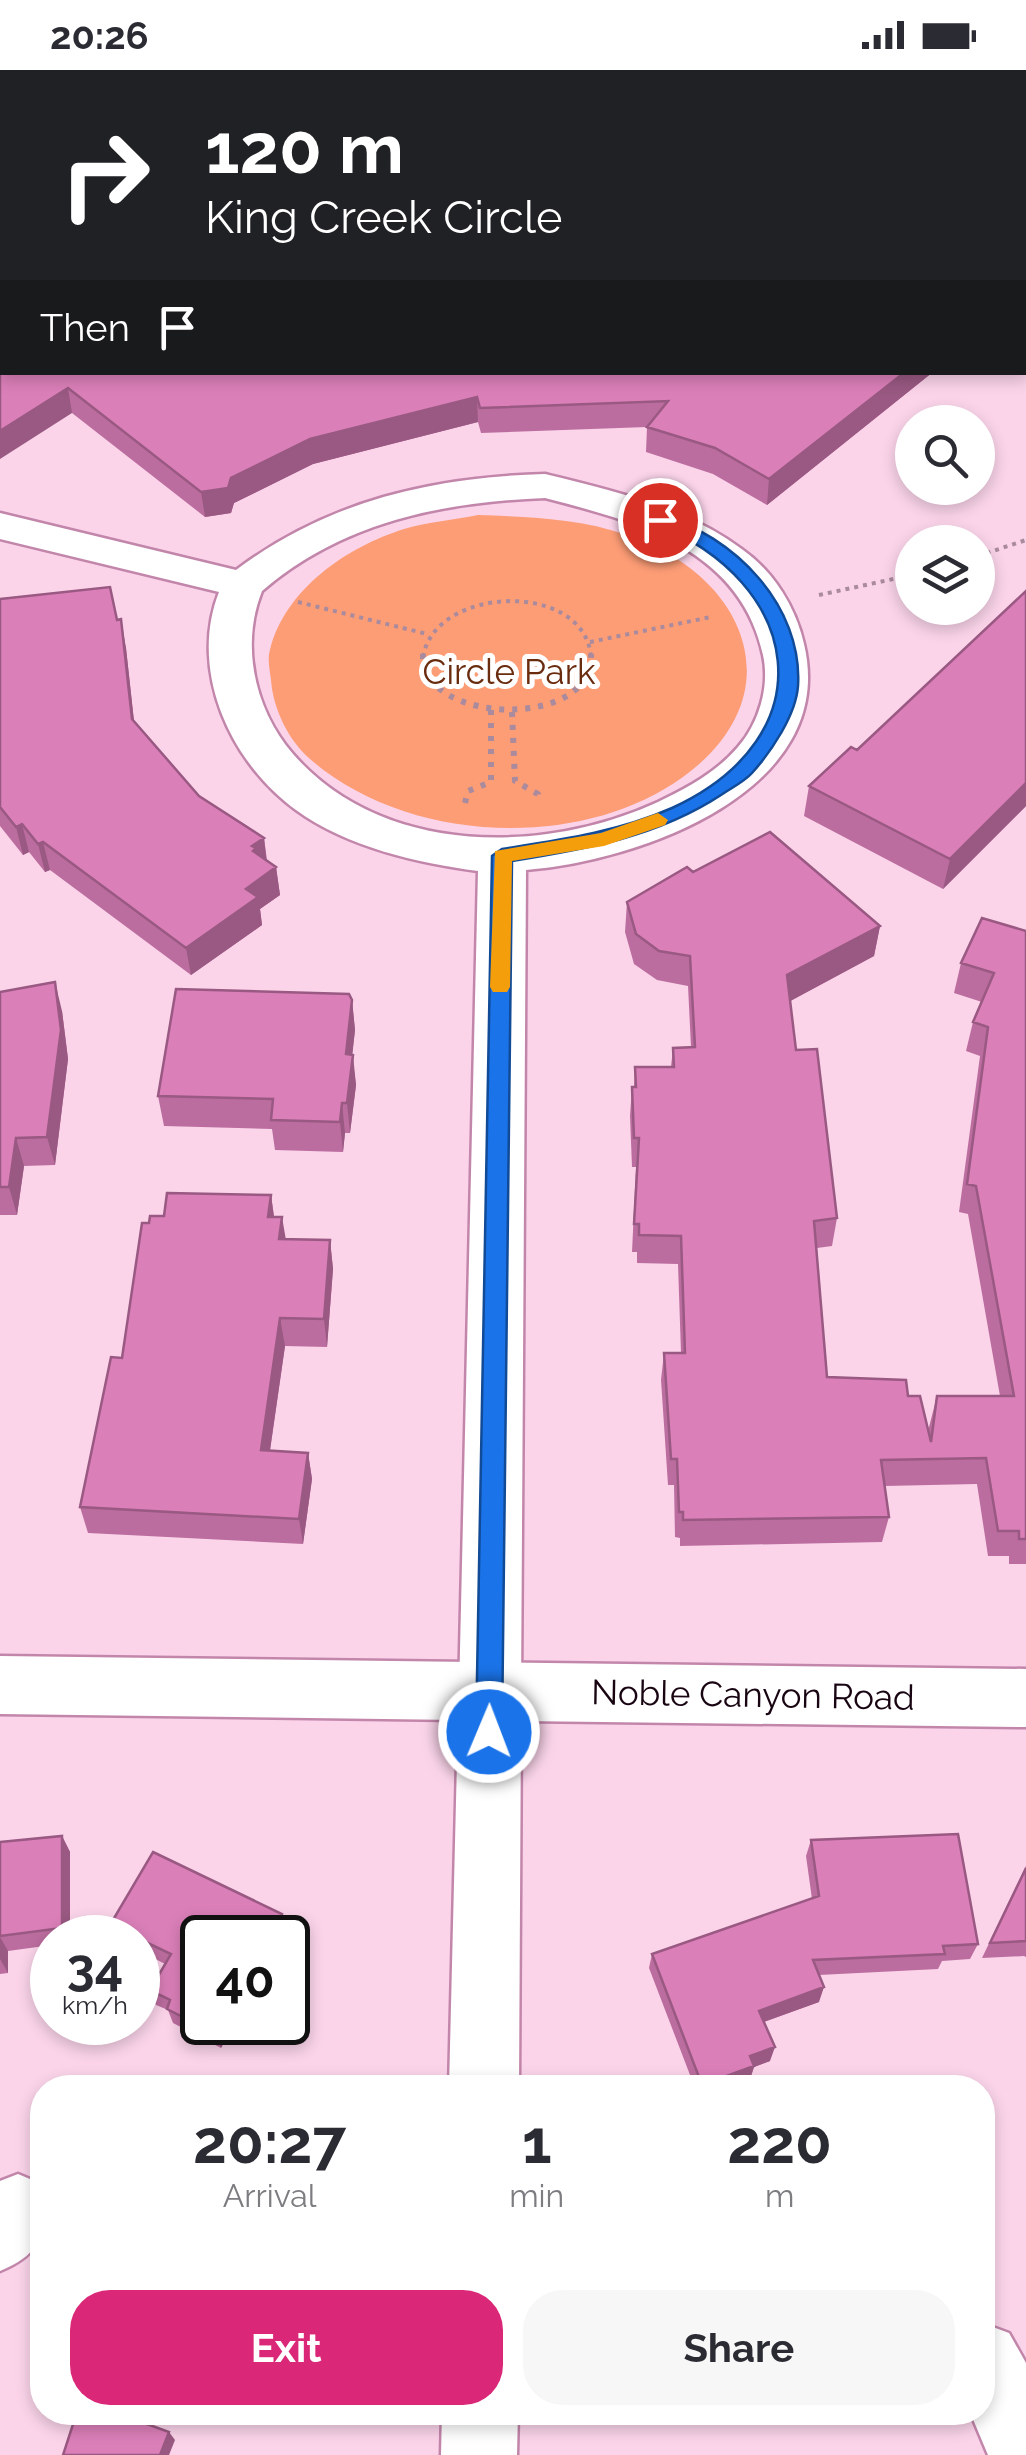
<!DOCTYPE html>
<style>
body{margin:0;font-family:Raleway,sans-serif;background:#f7f7f7;color:#2b2b33;height:100vh;display:flex;flex-direction:column;font-size:38px;white-space:nowrap}
*{box-sizing:border-box;margin:0}
p{font-size:32px;color:#7c7c81}
.icon{flex:none;width:55px;height:55px;fill:none;stroke:currentColor;stroke-width:2;stroke-linecap:round;stroke-linejoin:round}
.map{position:relative;flex:1;overflow:hidden}
.details{position:absolute;left:30px;top:2005px;width:965px;height:350px;display:flex;flex-direction:column;background:#fff;border-radius:40px;box-shadow:0 5px 15px #0003}
.details>*{flex:none}
.top-card{position:absolute;left:0px;top:0px;width:1028px;height:305px;box-shadow:0 5px 15px #0003;background:#202124;color:#fff;overflow:hidden}
.buttons{position:absolute;left:895px;top:335px;display:grid;gap:20px}
.buttons a{display:grid;place-items:center;width:100px;height:100px;border-radius:50%;background:#fff;box-shadow:0 5px 15px #0003;font-size:50px}
.speed{position:absolute;left:30px;top:1845px;display:flex;gap:20px;font-size:50px;font-weight:700;text-align:center}
.speed>*{display:grid;place-content:center;width:130px;height:130px;border-radius:50%;background:#fff;box-shadow:0 5px 15px #0003;line-height:1}
.speed small{font-size:25px;font-weight:400}
.speed .limit{border:5px solid #111;border-radius:15px;background:#fff;color:#111}
.pin{position:absolute;display:grid;place-items:center;width:85px;height:85px;color:#fff;margin:-42px;border:5px solid #fff;border-radius:50%;box-shadow:0 2px 10px #0007}
.me{position:absolute;width:110px;margin:-55px;rotate:1deg;stroke-linejoin:round;filter:drop-shadow(0 0 8px #0008)}
.turn{display:flex;align-items:center;gap:35px;height:210px;padding:0 40px;font-size:45px}
.turn .icon{width:130px;height:130px;stroke-width:2.5}
.turn b{display:block;font-size:70px;line-height:85px}
.then{display:flex;align-items:center;height:95px;padding:0 40px;background:#0003;gap:20px;font-size:38px}
.eta{display:flex;justify-content:space-evenly;align-items:center;height:170px;text-align:center}
.eta b{font-size:60px;font-weight:700;line-height:70px}
.action{display:flex;gap:20px;margin-top:auto;padding:20px 40px}
.action a{flex:1;height:115px;border-radius:40px;background:#db2777;color:#fff;font-size:40px;font-weight:700;line-height:115px;text-align:center}
.action a+a{background:#f7f7f7;color:#2b2b33}
.status{display:flex;justify-content:space-between;align-items:center;height:70px;padding:0 50px;background:#fff;direction:ltr}
.status svg{height:28px;fill:currentColor}
.map>svg:first-child{display:block}
</style>
<div class="status"><b>20:26</b><svg viewBox="0 0 49 12"><path d="M0 12V9h3v3zM5 12V6h3v6zM10 12V3h3v9zM15 12V0h3v12zM26 1h20v11H26zM47 4h2v5h-2z"/></svg></div>
<div class="map">
<svg width="1026" height="2385" viewBox="0 0 1026 2385">
<rect width="100%" height="100%" fill="#fbd4ea"/>
<!-- green -->
<path fill="#fd9d76" d="M 478,445 C 529,447 578,448 627,465 C 746,505 797,624 683,707 C 579,782 406,773 310,689 C 288,670 273,638 271,610 C 270,601 267,589 270,580 C 285,519 347,477 404,459 C 428,452 454,450 478,445 Z"/>
<g fill="none" stroke-linecap="round" stroke-linejoin="round">
<!-- minor casing -->
<g stroke="#c386ab" stroke-width="5">
<path id="minor" d="M 1025,216 L 1026,216 L 1026,239 L 1025,239 Z
M 545,404 C 614,421 686,437 743,480 C 774,502 796,538 804,574 C 839,721 639,791 526,800 L 521,1623 L 512,1644 L 490,1652 L 468,1644 L 459,1623 L 478,801 C 417,793 347,777 296,740 C 231,693 188,601 219,522 L 0,469 L 0,443 L 236,500 C 328,431 432,407 545,404 ZM 545,428 C 638,452 740,479 763,585 C 770,616 759,653 738,677 C 717,702 687,718 658,732 C 543,785 382,786 293,684 C 255,640 240,576 262,521 C 342,452 442,432 545,428 Z
M 18,2104 L 42,2114 C 42,2161 48,2181 0,2201 L 0,2111 Z
M 982,2253 L 1009,2263 L 1026,2293 L 1026,2385 L 988,2385 L 970,2342 L 982,2342 Z"/>
</g>
<!-- tertiary casing -->
<g stroke="#c386ab" stroke-width="5">
<path id="tertiary" d="M 0,1586 L 1026,1599 L 1026,1657 L 521,1651 L 519,2018 L 449,2018 L 458,1650 L 0,1644 Z
M 442,2342 L 518,2342 L 517,2385 L 441,2385 Z"/>
</g>
<!-- path-far1 -->
<path stroke="#aa8a9d" stroke-width="4" stroke-dasharray="4 5" stroke-linecap="butt" d="M 978,486 L 1026,470
M 819,525 L 912,505
M 298,532 L 427,564
M 590,572 L 711,547
M 423,587 C 435,515 585,510 591,587"/>
<!-- path -->
<path stroke="#aa8a9d" stroke-width="6" stroke-dasharray="5 8" stroke-linecap="butt" d="M 423,584 C 419,655 595,661 591,584
M 512,642 L 515,711 L 538,724 L 539,732
M 465,733 L 468,721 L 491,712 L 491,640"/>
<!-- minor -->
<use href="#minor" fill="#fff" fill-rule="evenodd"/>
<!-- tertiary -->
<use href="#tertiary" fill="#fff" fill-rule="evenodd"/>
</g>
<!-- wall -->
<path fill="#bc6d9f" d="M 2,302 L 933,302 L 767,435 L 713,404 L 646,382 L 647,357 L 481,363 L 478,352 L 313,394 L 234,433 L 231,443 L 205,447 L 72,343 Z
M 1026,521 L 1026,736 L 943,819 L 804,746 L 809,716 L 857,680 Z
M 0,529 L 117,550 L 126,578 L 134,652 L 199,726 L 264,768 L 267,790 L 276,797 L 280,825 L 260,839 L 262,855 L 191,905 L 50,800 L 45,802 L 29,782 L 23,785 L 0,756 Z
M 693,802 L 880,856 L 874,886 L 790,931 L 796,980 L 837,1148 L 832,1176 L 817,1178 L 827,1307 L 908,1326 L 928,1361 L 937,1326 L 1000,1326 L 968,1144 L 959,1142 L 980,986 L 966,981 L 973,952 L 982,932 L 954,923 L 961,893 L 1026,861 L 1026,1494 L 1009,1494 L 1009,1486 L 988,1486 L 977,1414 L 885,1416 L 889,1447 L 882,1472 L 680,1476 L 680,1468 L 675,1467 L 674,1415 L 668,1415 L 661,1310 L 664,1283 L 681,1283 L 678,1194 L 637,1193 L 637,1182 L 632,1182 L 636,1097 L 632,1097 L 630,1046 L 632,1017 L 634,1017 L 635,997 L 671,997 L 673,978 L 691,977 L 688,916 L 657,910 L 634,894 L 625,862 L 627,832 Z
M 0,922 L 62,941 L 68,989 L 55,1095 L 24,1096 L 17,1145 L 0,1145 Z
M 352,930 L 355,960 L 352,985 L 356,1015 L 350,1063 L 345,1063 L 343,1082 L 275,1080 L 272,1059 L 164,1056 L 158,1026 Z
M 271,1125 L 274,1147 L 286,1170 L 330,1170 L 333,1199 L 327,1277 L 285,1276 L 270,1381 L 308,1383 L 312,1409 L 303,1474 L 88,1463 L 80,1437 L 122,1288 L 149,1153 L 164,1146 Z
M 62,1766 L 70,1782 L 70,1868 L 52,1868 L 52,1875 L 8,1881 L 8,1903 L 0,1904 L 0,1772 Z
M 811,1770 L 978,1874 L 970,1889 L 942,1891 L 938,1899 L 819,1905 L 819,1932 L 764,1952 L 770,1991 L 754,1997 L 750,2009 L 728,2018 L 695,2018 L 649,1898 L 652,1884 L 812,1829 L 806,1786 Z
M 1026,1796 L 1026,1887 L 1024,1886 L 982,1888 Z
M 282,1844 L 286,1859 L 281,1868 L 202,1868 L 235,1952 L 221,1978 L 173,1953 L 168,1940 L 156,1935 L 150,1920 L 165,1894 L 138,1880 L 138,1868 L 115,1868 L 110,1855 Z"/>
<!-- shaded-wall -->
<path fill="#995982" d="M 2,138 L 2,164 L 0,165 L 0,139 Z
M 905,302 L 933,302 L 767,435 L 769,409 Z
M 68,318 L 72,343 L 0,389 L 0,361 Z
M 477,327 L 478,352 L 313,394 L 234,433 L 231,443 L 205,447 L 201,422 L 310,369 Z
M 121,549 L 126,578 L 137,678 L 132,649 Z
M 1026,713 L 1026,736 L 943,819 L 950,789 Z
M 22,754 L 29,782 L 23,785 L 16,757 Z
M 264,768 L 267,796 L 259,802 L 252,776 Z
M 43,772 L 50,800 L 45,802 L 38,774 Z
M 276,797 L 280,825 L 260,839 L 262,855 L 191,905 L 186,878 L 246,819 Z
M 880,856 L 874,886 L 783,935 L 787,905 Z
M 55,912 L 62,941 L 68,989 L 55,1095 L 47,1067 Z
M 352,930 L 355,960 L 349,1015 L 346,984 Z
M 353,985 L 356,1015 L 350,1063 L 347,1033 Z
M 342,1033 L 345,1063 L 343,1082 L 340,1052 Z
M 16,1068 L 24,1096 L 17,1145 L 9,1117 Z
M 271,1125 L 275,1154 L 268,1147 Z
M 282,1147 L 287,1176 L 279,1169 Z
M 330,1170 L 333,1199 L 327,1277 L 324,1249 Z
M 280,1248 L 285,1276 L 266,1407 L 261,1380 Z
M 308,1383 L 312,1409 L 303,1474 L 299,1449 Z
M 62,1766 L 70,1782 L 70,1868 L 67,1868 L 62,1858 Z
M 282,1844 L 286,1859 L 281,1868 L 269,1868 Z
M 0,1867 L 8,1881 L 8,1903 L 0,1889 Z
M 824,1917 L 819,1932 L 755,1955 L 759,1941 Z
M 223,1952 L 235,1952 L 221,1978 L 216,1964 Z
M 775,1977 L 770,1991 L 754,1997 L 750,2009 L 728,2018 L 702,2018 L 702,2015 L 750,1986 Z
M 169,2362 L 175,2370 L 169,2385 L 160,2385 Z"/>
<!-- building -->
<path fill="#db7fb9" stroke="#995982" stroke-width="2.5" d="M 362,0 L 646,0 L 685,2 L 362,2 Z
M 2,66 L 2,138 L 0,139 L 0,67 Z
M 1025,66 L 1026,67 L 1026,128 L 1025,127 Z
M 2,251 L 2,302 L 905,302 L 769,409 L 715,378 L 647,357 L 668,331 L 480,338 L 477,327 L 310,369 L 231,408 L 228,418 L 201,422 L 68,318 L 0,361 L 0,252 Z
M 110,517 L 117,550 L 121,549 L 132,649 L 199,726 L 264,768 L 252,776 L 256,778 L 253,781 L 276,797 L 246,819 L 258,827 L 186,878 L 43,772 L 38,774 L 22,754 L 16,757 L 0,737 L 0,529 Z
M 1026,521 L 1026,713 L 950,789 L 809,716 L 851,677 L 857,680 Z
M 770,762 L 880,856 L 787,905 L 796,980 L 817,979 L 837,1148 L 814,1151 L 827,1307 L 906,1310 L 908,1326 L 920,1326 L 931,1372 L 937,1326 L 1014,1326 L 976,1116 L 967,1114 L 988,957 L 973,952 L 994,903 L 961,893 L 982,848 L 1026,861 L 1026,1469 L 1019,1469 L 1019,1461 L 998,1461 L 986,1388 L 881,1390 L 889,1447 L 683,1450 L 683,1442 L 679,1442 L 677,1389 L 671,1389 L 664,1283 L 685,1283 L 681,1166 L 639,1165 L 639,1154 L 634,1154 L 639,1068 L 634,1068 L 632,1017 L 636,1017 L 635,997 L 674,997 L 673,978 L 695,977 L 690,886 L 659,881 L 636,864 L 627,832 L 687,797 L 693,802 Z
M 55,912 L 61,960 L 47,1067 L 16,1068 L 9,1117 L 0,1117 L 0,922 Z
M 176,919 L 349,924 L 352,930 L 346,984 L 353,985 L 347,1033 L 342,1033 L 340,1052 L 271,1050 L 273,1029 L 158,1026 Z
M 167,1123 L 271,1125 L 268,1147 L 282,1147 L 279,1169 L 330,1170 L 324,1249 L 280,1248 L 261,1380 L 308,1383 L 299,1449 L 80,1437 L 111,1287 L 122,1288 L 142,1153 L 149,1153 L 150,1146 L 164,1146 Z
M 958,1764 L 978,1874 L 943,1876 L 945,1884 L 813,1890 L 824,1917 L 759,1941 L 775,1977 L 750,1986 L 754,1996 L 702,2015 L 652,1884 L 819,1826 L 811,1770 Z
M 62,1766 L 62,1858 L 0,1866 L 0,1772 Z
M 153,1782 L 282,1844 L 269,1868 L 202,1868 L 202,1952 L 223,1952 L 216,1964 L 167,1939 L 170,1930 L 150,1920 L 171,1884 L 110,1855 Z
M 1026,1798 L 1026,1871 L 990,1873 Z
M 77,2342 L 114,2342 L 169,2362 L 160,2385 L 63,2385 Z"/>
<!-- route -->
<path fill="#1a73e8" stroke="#114b97" stroke-width="2.5" d="M 660,445 C 734,465 803,536 798,616 C 796,645 771,682 752,703 C 744,712 731,718 721,725 C 657,767 586,779 512,791 L 502,1662 L 498,1671 L 489,1674 L 480,1671 L 476,1662 L 492,786 L 502,779 C 560,770 618,762 672,738 C 828,666 804,513 654,453 L 654,446 Z"/>
<!-- slow -->
<path fill="#f59e0b" d="M 658,743 L 668,750 L 665,755 L 604,776 L 512,791 L 510,917 L 507,922 L 493,922 L 490,917 L 495,781 L 601,763 Z"/>
<g text-anchor="middle" stroke-width="10" stroke-linejoin="round" paint-order="stroke">
<!-- park labels -->
<g font-size="35" fill="#6a2c0f" stroke="#fff">
<text x="509" y="614">Circle Park</text>
</g>
<!-- street labels -->
<g font-size="35" fill="#180511" stroke="#fff">
<text transform="translate(753 1625) rotate(1)" y="12">Noble Canyon Road</text>
</g>
</g>
</svg>
<div class="buttons">
<a><svg class="icon" aria-label="search" viewBox="0 0 24 24"><circle cx="10" cy="10" r="6"/><path d="M15 15l6 6"/></svg></a>
<a><svg class="icon" aria-label="layers" viewBox="0 0 24 24"><path d="M12 4l9 5-9 5-9-5zM3 14l9 5 9-5"/></svg></a>
</div>
<div class="speed"><div>34<small>km/h</small></div><div class="limit">40</div></div>
<div class="pin" style="left:660px;top:450px;background:#d93025"><svg class="icon" aria-label="arrive" viewBox="0 0 24 24"><path d="M6 21V4h12l-3 4 3 4H6"/></svg></div>
<svg class="me" style="left:489px;top:1662px" viewBox="-20 -20 40 40"><circle r="17" fill="#1a73e8" stroke="#fff" stroke-width="3"/><path d="M0-11L8 9 0 5-8 9z" fill="#fff"/></svg>
<div class="top-card">
<div class="turn"><svg class="icon" aria-label="right" viewBox="0 0 24 24"><path d="M7 20v-9h11M14 6l5 5-5 5"/></svg><div><b>120 m</b>King Creek Circle</div></div>
<div class="then">Then<svg class="icon" aria-label="arrive" viewBox="0 0 24 24"><path d="M6 21V4h12l-3 4 3 4H6"/></svg></div>
</div>
<section class="details">
<div class="eta">
<div><b>20:27</b><p>Arrival</p></div>
<div><b>1</b><p>min</p></div>
<div><b>220</b><p>m</p></div>
</div>
<div class="action"><a>Exit</a><a>Share</a></div>
</section>
</div>
